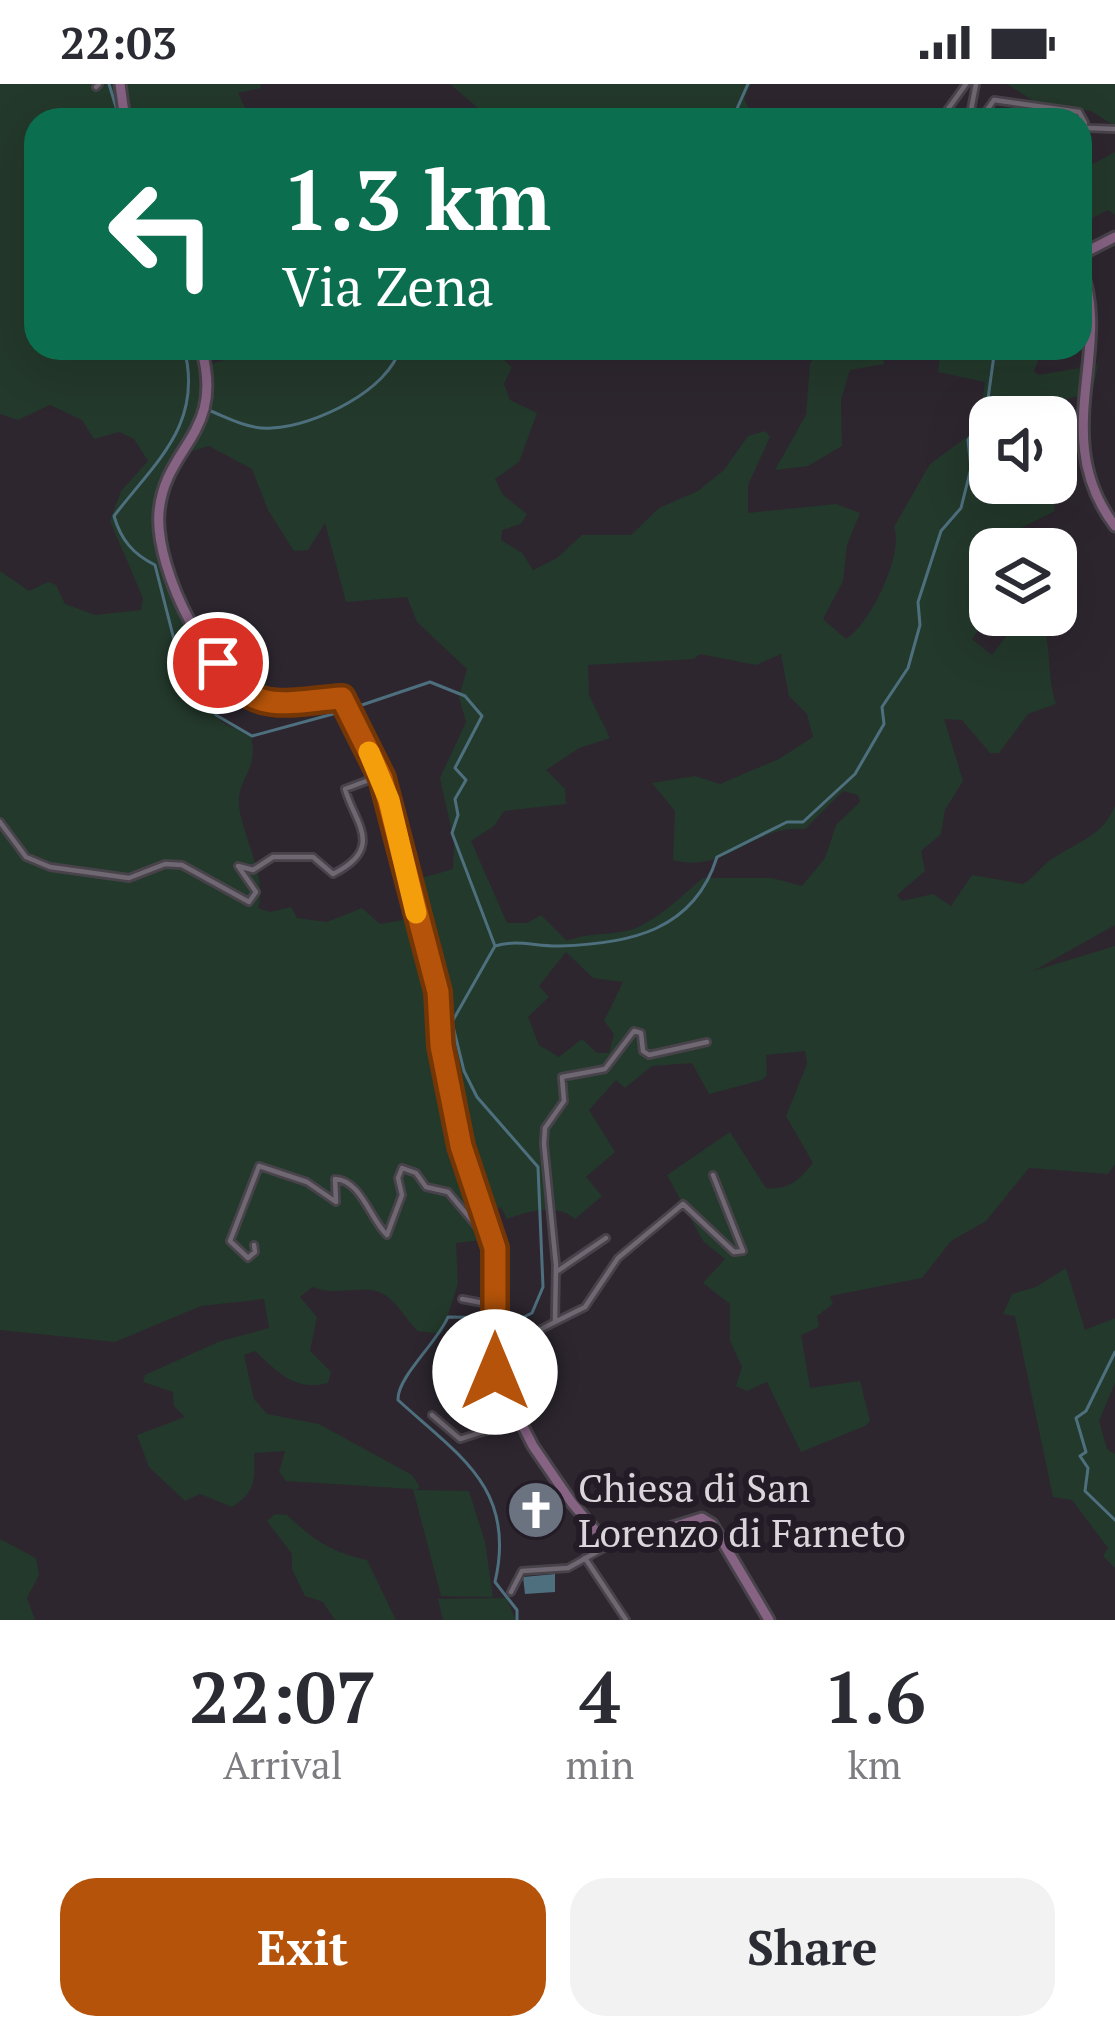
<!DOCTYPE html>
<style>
body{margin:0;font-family:"PT Serif",serif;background:#f2f2f3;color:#2b2b33;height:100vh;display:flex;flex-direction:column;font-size:45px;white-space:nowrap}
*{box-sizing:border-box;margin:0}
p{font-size:39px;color:#7c7c81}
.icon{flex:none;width:66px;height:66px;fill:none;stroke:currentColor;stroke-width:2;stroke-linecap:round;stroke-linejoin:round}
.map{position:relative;height:1536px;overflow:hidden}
.panel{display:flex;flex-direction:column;background:#fff;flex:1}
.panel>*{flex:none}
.hud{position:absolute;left:24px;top:24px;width:1068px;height:252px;border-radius:36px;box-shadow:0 12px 48px #0002;background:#0b6e4f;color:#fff;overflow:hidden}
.tools{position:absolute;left:969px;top:312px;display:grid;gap:24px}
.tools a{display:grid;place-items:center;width:108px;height:108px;border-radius:24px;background:#fff;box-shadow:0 12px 48px #0002;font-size:60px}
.pin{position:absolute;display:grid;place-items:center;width:102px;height:102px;color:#fff;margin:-51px;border:6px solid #fff;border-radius:50%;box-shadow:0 3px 12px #0007}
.me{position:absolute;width:132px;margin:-66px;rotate:0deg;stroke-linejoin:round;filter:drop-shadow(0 0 9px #0008)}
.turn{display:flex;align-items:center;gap:42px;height:252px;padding:0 60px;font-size:54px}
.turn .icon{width:156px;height:156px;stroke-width:2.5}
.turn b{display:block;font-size:84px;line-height:102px}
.eta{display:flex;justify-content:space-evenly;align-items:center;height:204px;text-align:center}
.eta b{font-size:72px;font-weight:800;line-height:84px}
.button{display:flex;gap:24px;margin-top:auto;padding:24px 60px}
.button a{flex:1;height:138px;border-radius:36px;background:#b45309;color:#fff;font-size:48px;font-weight:800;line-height:138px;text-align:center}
.button a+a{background:#f2f2f3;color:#2b2b33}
.status{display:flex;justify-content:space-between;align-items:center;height:84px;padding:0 60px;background:#fff;direction:ltr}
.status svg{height:33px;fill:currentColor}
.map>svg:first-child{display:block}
</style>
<div class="status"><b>22:03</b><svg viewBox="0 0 49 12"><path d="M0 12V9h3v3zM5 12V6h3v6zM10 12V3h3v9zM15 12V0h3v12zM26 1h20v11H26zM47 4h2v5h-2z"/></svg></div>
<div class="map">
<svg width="1115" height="1536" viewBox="0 0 1115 1536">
<rect width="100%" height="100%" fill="#2d262f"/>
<!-- green -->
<path fill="#23392b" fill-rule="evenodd" d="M 0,0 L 260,0 L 261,4 L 238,9 L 251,36 L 36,36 L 36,264 L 204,264 L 208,281 L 245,270 L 268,273 L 280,264 L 491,264 L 512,283 L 504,300 L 510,316 L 537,329 L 519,378 L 495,395 L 503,411 L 527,430 L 521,440 L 502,446 L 501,456 L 522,469 L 533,486 L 557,474 L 582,451 L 631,451 L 659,424 L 698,407 L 724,386 L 748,352 L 765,347 L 770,353 L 748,401 L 748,429 L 836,420 L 860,429 L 847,461 L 843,497 L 823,535 L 846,555 C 871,539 904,470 894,443 L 930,380 L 979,344 L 985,298 L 938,288 L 941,264 L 1043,264 L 1034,287 L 1038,291 L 1098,281 L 1092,309 L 1046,320 L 1034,333 L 990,333 L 990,399 L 1050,399 L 1055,427 L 1023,443 L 1011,465 L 990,465 L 990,531 L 972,555 L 992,571 L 1022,531 L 1049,531 L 1044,540 C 1051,567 1047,595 1056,620 L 1028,630 L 999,669 L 990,669 L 962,636 L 944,635 L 963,697 L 945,726 L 941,750 L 921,767 L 925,787 L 897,811 L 902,817 L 933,810 L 951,822 L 972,791 L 1023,800 C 1035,793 1041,782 1052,775 C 1077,758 1105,751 1115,721 L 1115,841 L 1033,887 L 1115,862 L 1115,1080 L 1108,1090 L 1029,1084 L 986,1137 L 951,1157 L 922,1194 L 830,1212 L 833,1220 L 817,1232 L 819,1243 L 801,1251 L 810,1304 L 860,1297 L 870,1337 L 865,1342 L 801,1368 L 767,1298 L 747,1307 L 736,1302 L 742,1283 L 730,1257 L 730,1220 L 703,1199 L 725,1175 L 703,1157 L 667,1091 L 730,1048 L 766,1104 C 790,1106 799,1096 813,1079 L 786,1032 L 807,980 L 805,967 L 766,971 L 767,991 L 762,996 L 709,1010 L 692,979 L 652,982 L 625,1004 L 616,996 L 589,1026 L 615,1068 L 586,1093 L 602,1112 L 575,1135 C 558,1119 528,1127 507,1135 L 501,1123 L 484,1132 L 491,1155 L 456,1159 L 458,1199 L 442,1250 L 418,1247 C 406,1236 399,1220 385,1211 C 363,1198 342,1214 312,1203 L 300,1213 L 317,1233 L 310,1267 L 331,1288 L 328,1299 C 295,1308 278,1288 255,1267 L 244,1271 L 254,1315 L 267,1330 L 319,1340 L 412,1391 L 420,1403 L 416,1406 L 469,1407 L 485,1458 L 493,1513 L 441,1512 L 413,1405 L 286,1397 L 279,1388 L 285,1367 L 254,1369 C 255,1396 256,1408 232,1423 L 200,1410 L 185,1417 L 149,1383 L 137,1351 L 185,1333 L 174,1322 L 173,1308 L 143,1298 L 145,1291 L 218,1258 L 269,1244 L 264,1215 L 201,1222 L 115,1258 L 0,1246 L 0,487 L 29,507 L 48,498 L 56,501 L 65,520 L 95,531 L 141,526 L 143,514 L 110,437 L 121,407 L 148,377 L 134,355 L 119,348 L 94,355 L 82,336 L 50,321 L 18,336 L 0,330 ZM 209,362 L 252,385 L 268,426 L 294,467 L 308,466 L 325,439 L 346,518 L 407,513 L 417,538 L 467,585 L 459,613 L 466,638 L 440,694 L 454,757 L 453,785 L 408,798 L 415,834 L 380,840 L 362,824 L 327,838 L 297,834 L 291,823 L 270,828 L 258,824 C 268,796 243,754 239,722 C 236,694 261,686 250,650 C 242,645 231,644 224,639 C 196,618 174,566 189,535 L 158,429 L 189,368 ZM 700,570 L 756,581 L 781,570 L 789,612 L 807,630 L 813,653 L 779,675 L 720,700 L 695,692 L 652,699 L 675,727 L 673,776 C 728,790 751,741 805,745 L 843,707 L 858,711 L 860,718 L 836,741 L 825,774 L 802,802 L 772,794 L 703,794 C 681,812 660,835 633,845 C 612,852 587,848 567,857 L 541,831 L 527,839 L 507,839 L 471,757 L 494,742 L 504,727 L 566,720 L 565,705 L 546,686 L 579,664 L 610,654 L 589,611 L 588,581 L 694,575 ZM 566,868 L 593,894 L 623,898 L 604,937 L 614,950 L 609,969 L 597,969 L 582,955 L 559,973 L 539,961 L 528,933 L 549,913 L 539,902 Z
M 450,0 L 751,0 L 744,15 L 755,36 L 492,36 Z
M 1007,0 L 1115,0 L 1115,42 L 1091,27 L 1035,18 Z
M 1115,68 L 1115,131 L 1108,126 L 1092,134 L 1080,120 L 1080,87 Z
M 819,264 L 876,264 L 885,280 L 850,286 L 841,316 L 842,362 L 808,382 L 775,386 L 806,331 L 810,280 Z
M 1066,1184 L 1085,1246 L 1115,1234 L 1115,1299 L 1099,1337 L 1107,1365 L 1115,1370 L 1115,1484 L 1103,1472 L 1108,1464 L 1072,1416 L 1053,1413 L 1015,1232 L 1003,1230 L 1012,1210 L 1036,1203 Z
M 275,1430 L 287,1431 C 314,1456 330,1468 367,1476 L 396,1536 L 335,1536 L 323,1518 L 305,1512 L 292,1485 L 292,1470 L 267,1437 Z
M 0,1455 L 36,1474 L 39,1491 L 27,1514 L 35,1536 L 0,1536 Z
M 506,1514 L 516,1536 L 443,1536 L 438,1515 Z"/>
<!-- water -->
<path fill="#4e6f7e" d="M 555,1490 L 555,1508 L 525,1510 L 523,1493 Z"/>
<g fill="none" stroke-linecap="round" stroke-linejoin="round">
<!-- stream -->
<path stroke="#4e6f7e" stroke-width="3" d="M 109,0 L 120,36
M 732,36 L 748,0
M 184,264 C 204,340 156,377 114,432 C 121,456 133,470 155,481 L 180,579 L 216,631 L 252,652 L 344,627
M 208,326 C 229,334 249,346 272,344 C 315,342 389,306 400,264
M 353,624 L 430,598 L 465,612 L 482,632 L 455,684 L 466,696 L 455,715 L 458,731 L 452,749 L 495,862 L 452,938 L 464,987 L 477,1013 L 538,1083 L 543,1203 L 532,1229 L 522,1234 L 448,1233 C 437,1259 397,1293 398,1316 C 458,1371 517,1404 495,1498 L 517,1526 L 517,1536
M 495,862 C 517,855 537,863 560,862 C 629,860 694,847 717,773 L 787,738 L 803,738 L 855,690 L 884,640 L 882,623 L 908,584 L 920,541 L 918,518 L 941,447 L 961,424 L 971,384 L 968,356 L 986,329 L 995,264
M 1115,1268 L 1086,1327 L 1076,1334 L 1086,1368 L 1080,1372 L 1088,1384 L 1085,1407 L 1115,1436"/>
<!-- street casing -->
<g stroke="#48434a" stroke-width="10">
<path id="street" d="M 96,3 L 99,0
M 940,36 L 966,0
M 969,36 L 976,0
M 980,36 L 994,16 L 1079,28 L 1085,39 L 1080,50
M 1087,44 L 1115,45
M 0,738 L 26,773 L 50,783 L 129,794 L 165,780 L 182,781 L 249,818 L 256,808 L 238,782 L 253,786 L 273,773 L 313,773 L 333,790 C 386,764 354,738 345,705 L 377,693
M 254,1161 L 255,1168 L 248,1174 L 230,1157 L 259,1082 L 307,1098 L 336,1118 L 335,1095 C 361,1096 370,1135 387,1151 L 402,1111 L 398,1094 L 402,1084 L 416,1089 L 426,1103 L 448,1108 L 480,1146 L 493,1188
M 556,1188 L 606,1154
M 462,1215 L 493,1221
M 555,1238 L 585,1223 L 618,1174 L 683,1120 L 734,1168 L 743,1167 L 713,1091
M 499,1267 L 555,1238 L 556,1181 L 544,1060 L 545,1044 L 564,1017 L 562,993 L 605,985 L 634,947 L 641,949 L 643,967 L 649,971 L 707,958
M 471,1288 L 474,1306
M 445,1313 L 442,1299 L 454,1295 L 454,1288 L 497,1288
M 432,1331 L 460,1355 L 518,1337
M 585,1474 L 626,1536
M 511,1508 L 522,1487 L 568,1484 L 613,1459"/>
</g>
<!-- secondary casing -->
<g stroke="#48434a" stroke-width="15">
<path id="secondary" d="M 120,0 L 125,36
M 1080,171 L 1115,153
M 1080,183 C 1115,263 1047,353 1115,442
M 201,264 C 226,350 165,361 159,428 C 154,486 212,603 269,618 C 295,625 317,615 342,614 L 380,688 L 438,908 L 441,962 L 461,1062 L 495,1164 L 499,1295 L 533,1362 L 572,1419 L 600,1452 L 618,1460 L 702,1434 L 712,1440 L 769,1536"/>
</g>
<!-- street -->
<use href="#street" stroke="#6f6772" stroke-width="4.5"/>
<!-- secondary -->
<use href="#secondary" stroke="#866283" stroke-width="9"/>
</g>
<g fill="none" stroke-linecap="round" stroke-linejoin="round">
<!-- route casing -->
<g stroke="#753606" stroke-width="30">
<path id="route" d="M 218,579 C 253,634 289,617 342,614 L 382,694 L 438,908 L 441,962 L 461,1062 L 495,1164 L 495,1288"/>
</g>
<!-- route -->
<use href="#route" stroke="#b45309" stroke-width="21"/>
<!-- slow -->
<path stroke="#f59e0b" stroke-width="21" d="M 369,668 L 389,716 L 416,829"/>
</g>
<!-- icons -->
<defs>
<g id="church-disc" transform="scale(3)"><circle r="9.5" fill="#6b7280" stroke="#231c26"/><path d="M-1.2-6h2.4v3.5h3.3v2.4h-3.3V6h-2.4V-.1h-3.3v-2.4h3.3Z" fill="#fff"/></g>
</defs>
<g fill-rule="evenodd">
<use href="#church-disc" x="536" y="1426"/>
</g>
<g text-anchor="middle" stroke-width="12" stroke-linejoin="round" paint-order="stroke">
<!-- poi labels -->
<g font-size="39" fill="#dbd6dc" stroke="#231c26" text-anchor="start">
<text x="578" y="1418">Chiesa di San<tspan x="578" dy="45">Lorenzo di Farneto</tspan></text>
</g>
</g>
</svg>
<div class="tools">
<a><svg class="icon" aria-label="sound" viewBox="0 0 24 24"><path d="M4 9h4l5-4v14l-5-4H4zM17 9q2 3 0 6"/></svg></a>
<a><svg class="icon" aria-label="layers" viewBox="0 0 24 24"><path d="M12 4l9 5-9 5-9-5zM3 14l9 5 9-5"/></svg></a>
</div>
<div class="pin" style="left:218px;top:579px;background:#d93025"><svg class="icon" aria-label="arrive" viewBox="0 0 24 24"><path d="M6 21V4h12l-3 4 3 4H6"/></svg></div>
<svg class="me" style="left:495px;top:1288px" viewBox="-20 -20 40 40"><circle r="19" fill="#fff"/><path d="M0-13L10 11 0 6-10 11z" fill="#b45309"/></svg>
<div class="hud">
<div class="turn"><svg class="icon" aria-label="left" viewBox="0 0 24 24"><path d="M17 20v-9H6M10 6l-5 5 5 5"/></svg><div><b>1.3 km</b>Via Zena</div></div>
</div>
</div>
<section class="panel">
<div class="eta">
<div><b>22:07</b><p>Arrival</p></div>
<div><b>4</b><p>min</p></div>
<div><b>1.6</b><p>km</p></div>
</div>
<div class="button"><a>Exit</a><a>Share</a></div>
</section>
